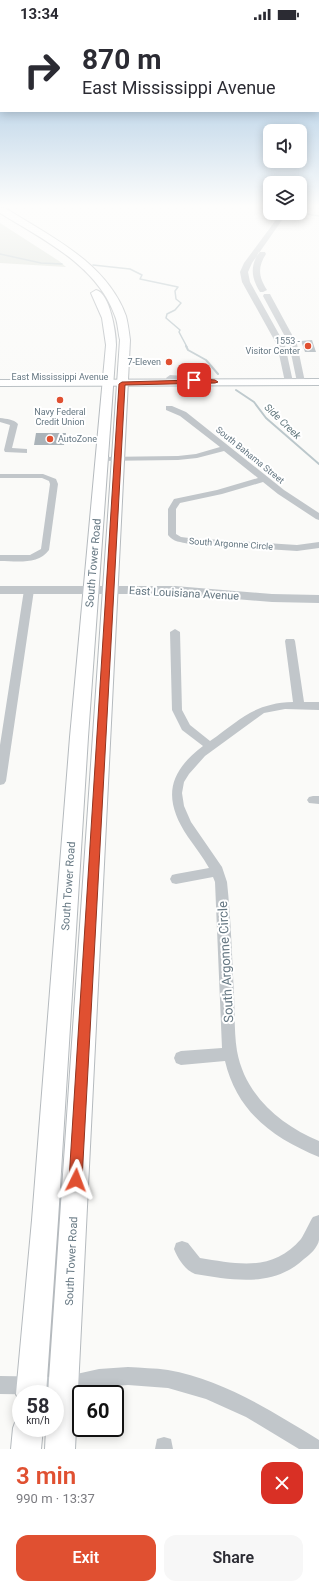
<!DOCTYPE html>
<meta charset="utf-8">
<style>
body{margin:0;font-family:Roboto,sans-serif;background:#f7f7f7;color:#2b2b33;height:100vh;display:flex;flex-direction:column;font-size:15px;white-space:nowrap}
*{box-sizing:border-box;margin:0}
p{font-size:13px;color:#7c7c81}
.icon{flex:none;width:22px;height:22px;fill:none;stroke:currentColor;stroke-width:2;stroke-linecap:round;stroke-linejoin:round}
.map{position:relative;height:1421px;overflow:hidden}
.side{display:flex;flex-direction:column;background:#fff;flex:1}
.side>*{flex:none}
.top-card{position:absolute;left:0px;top:0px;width:319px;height:84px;box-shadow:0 2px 10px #0003;background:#fff;color:#2b2b33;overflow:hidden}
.controls{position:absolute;left:263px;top:96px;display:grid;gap:8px}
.controls a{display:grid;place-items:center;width:44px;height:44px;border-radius:8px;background:#fff;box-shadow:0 2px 10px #0003;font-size:20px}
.speed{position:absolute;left:12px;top:1357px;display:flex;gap:8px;font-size:20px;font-weight:700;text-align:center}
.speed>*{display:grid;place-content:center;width:52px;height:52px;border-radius:50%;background:#fff;box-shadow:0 2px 10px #0003;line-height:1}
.speed small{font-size:10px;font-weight:400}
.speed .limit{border:2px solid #111;border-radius:6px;background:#fff;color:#111}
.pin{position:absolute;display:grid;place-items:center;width:34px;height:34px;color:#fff;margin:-17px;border-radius:8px;box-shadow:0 2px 6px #0006}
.me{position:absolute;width:44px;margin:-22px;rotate:3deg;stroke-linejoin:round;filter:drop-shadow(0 0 3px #0008)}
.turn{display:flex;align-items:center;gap:14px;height:84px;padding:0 16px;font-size:18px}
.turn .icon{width:52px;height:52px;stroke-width:2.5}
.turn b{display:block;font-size:28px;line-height:34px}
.round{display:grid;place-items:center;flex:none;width:42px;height:42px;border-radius:12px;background:#f7f7f7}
.summary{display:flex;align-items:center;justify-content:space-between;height:68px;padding:0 16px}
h1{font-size:24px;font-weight:600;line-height:30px;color:#e05031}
.button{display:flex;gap:8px;margin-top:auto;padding:8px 16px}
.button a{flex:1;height:46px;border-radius:12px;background:#e05031;color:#fff;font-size:16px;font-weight:600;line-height:46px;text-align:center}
.button a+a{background:#f7f7f7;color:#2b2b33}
.status{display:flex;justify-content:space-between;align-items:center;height:28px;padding:0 20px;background:#fff;direction:ltr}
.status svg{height:11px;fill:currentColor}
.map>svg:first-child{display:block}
</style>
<div class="status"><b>13:34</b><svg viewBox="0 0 49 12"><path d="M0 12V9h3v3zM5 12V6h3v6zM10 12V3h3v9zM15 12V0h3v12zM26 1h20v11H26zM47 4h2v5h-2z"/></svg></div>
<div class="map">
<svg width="319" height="1421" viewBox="0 0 319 1421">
<rect width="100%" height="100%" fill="#fafaf8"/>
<!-- green -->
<path fill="#dadfd7" d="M 0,195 L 59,233 L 66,239 L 0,235 Z"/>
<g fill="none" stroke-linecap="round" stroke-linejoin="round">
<!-- stream-far1 -->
<path stroke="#bbc7cb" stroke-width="1.5" d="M 300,185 L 319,188
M 0,226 L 41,235 L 62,236
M 93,237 L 130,241 L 142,247 L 140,251 L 178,259 L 175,263 L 176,271 L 181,275 L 175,282 L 167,286 L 166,290 L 180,302 L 179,304 L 187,319"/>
<!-- stream -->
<path stroke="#bbc7cb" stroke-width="2" d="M 186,318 L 188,322 L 206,332 L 218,346
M 236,362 L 254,374 L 266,390 L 319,436"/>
</g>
<!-- building -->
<path fill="#aab3b9" d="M 312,312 L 316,324 L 305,324 L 301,313 Z
M 36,405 L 66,405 L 64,417 L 34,417 Z"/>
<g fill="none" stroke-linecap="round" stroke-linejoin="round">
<!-- secondary casing -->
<g stroke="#b3babe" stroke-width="2">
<path id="secondary" d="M 319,351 L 319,357 L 0,358 L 0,352 Z"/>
</g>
<!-- primary casing -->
<g stroke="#b5babe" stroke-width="2">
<path id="primary" d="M 0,180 L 5,180 C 50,208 107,235 126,288 C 128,296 129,304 130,312 L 75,1421 L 45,1421 L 46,1400 L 55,1400 L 55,1366 L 48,1366 L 120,312 C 118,304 118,295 115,288 C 97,237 42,211 0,185 Z
M 96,262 C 110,265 116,305 116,317 L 88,709 L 58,1192 L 46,1366 L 21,1366 L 21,1377 L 16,1366 L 32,1192 L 70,709 L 106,317 L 102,290 L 91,265 Z
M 21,1388 L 21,1400 L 43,1400 L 41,1421 L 11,1421 L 13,1400 L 17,1389 Z"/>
</g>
<!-- minor -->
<path fill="#c1c6ca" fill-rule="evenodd" d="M 166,378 L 172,378 L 186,384 L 284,462 L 319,485 L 319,492 L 316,491 L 278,466 L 263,454 L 222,466 L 180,475 L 176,481 L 176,506 L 181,509 L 189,510 L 297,517 L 319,514 L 319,520 L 297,523 L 189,516 C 181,514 173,514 168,507 L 168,481 L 174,471 L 217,462 L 258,450 L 224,423 L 197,430 L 178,432 L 99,433 L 99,429 L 102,429 L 178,428 L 196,426 L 220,419 L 180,388 L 166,382 Z
M 0,390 C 7,391 13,391 18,396 L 12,420 L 27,421 L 27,425 L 5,424 L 4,422 L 10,397 L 0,394 Z
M 0,446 L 43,446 L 56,451 L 58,456 L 49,522 C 38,537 17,533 0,533 L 0,527 L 30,527 L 41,521 L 50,456 L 49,453 L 42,450 L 0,450 Z
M 29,559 L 34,562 L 6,753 L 4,756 L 0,757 L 0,717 L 24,562 Z
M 175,601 L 180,604 L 182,682 L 190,697 L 210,713 C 240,692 254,675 293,674 L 285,613 L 286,611 L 294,611 L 295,613 L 304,674 L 319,674 L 319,682 L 285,681 L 264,685 L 205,728 L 189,746 L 184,754 L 182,765 L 184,778 L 191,794 L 222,839 L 227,854 C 231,891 232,929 234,966 C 235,985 234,1005 237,1023 C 245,1067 280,1097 319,1113 L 319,1129 C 273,1110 237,1084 225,1033 L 181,1037 L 176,1035 L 174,1030 L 176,1025 L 181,1023 L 222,1020 L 215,854 L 213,849 L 176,856 L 172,855 L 170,851 L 172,847 L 176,846 L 209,840 C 203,829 195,819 188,809 C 163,772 167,745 203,718 L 182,702 L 172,682 L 170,604 Z
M 313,768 L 319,768 L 319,776 L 309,775 L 307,772 L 309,769 Z
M 319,1187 C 319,1195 319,1204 319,1212 C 318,1219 310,1227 304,1231 C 273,1260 233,1252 195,1246 C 185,1242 178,1231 174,1221 L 176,1215 L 182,1213 L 188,1215 L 200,1230 C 238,1236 273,1244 301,1211 C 305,1205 310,1193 313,1189 C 315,1188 317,1188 319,1187 Z
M 128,1339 C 141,1340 155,1340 168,1342 C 222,1351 273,1384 319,1412 L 319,1421 L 299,1421 L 246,1389 L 206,1371 L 168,1360 L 128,1357 L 99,1359 L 63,1367 L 0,1366 L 0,1348 L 63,1349 L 99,1341 Z
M 164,1409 L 171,1411 L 173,1421 L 155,1421 L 157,1411 Z"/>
<!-- tertiary -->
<path fill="#c1c6ca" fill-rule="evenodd" d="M 281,185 L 287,185 L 252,235 L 248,244 L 250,254 L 285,317 L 293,354 L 289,357 L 285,354 L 277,317 L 242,254 L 240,244 L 244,235 Z
M 259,224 L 265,224 L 266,226 C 257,240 259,249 267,262 L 263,264 L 260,264 C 251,249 250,239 259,224 Z
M 264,266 L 270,266 L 271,268 L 297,316 L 305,354 L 304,356 L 298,356 L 297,354 L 289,316 L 263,268 Z
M 170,347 L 184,348 L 188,351 L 184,354 L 167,352 L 166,350 Z
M 0,558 L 175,558 L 272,566 L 319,567 L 319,575 L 272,574 L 175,566 L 0,566 Z"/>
<!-- secondary -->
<use href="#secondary" fill="#fff" fill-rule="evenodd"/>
<!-- primary -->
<use href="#primary" fill="#fff" fill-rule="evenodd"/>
</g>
<!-- sky -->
<linearGradient id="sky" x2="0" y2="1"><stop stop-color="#96bcdc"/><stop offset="0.47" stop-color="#fdfdfc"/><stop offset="1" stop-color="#fdfdfc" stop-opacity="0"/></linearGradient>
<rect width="319" height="379" fill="url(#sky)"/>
<!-- route -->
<path fill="#e05031" stroke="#923420" d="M 192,350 L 215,352 L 218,354 L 215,355 L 125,357 L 82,1152 L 80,1157 L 76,1158 L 71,1157 L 69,1152 L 119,356 L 122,354 L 192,352 Z"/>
<!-- markers -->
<g fill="#e05031" stroke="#fff" stroke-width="1.5">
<circle cx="308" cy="318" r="4"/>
<circle cx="169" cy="334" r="4"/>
<circle cx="60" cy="372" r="4"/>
<circle cx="50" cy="411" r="4"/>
</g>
<g text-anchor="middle" stroke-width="4" stroke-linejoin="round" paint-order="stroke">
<!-- far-poi labels -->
<g font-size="9" fill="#657782" stroke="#fff" text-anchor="end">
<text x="300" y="316">1553 -<tspan x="300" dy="10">Visitor Center</tspan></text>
<text x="161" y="337">7-Eleven</text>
<text x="60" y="387" text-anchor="middle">Navy Federal<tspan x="60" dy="10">Credit Union</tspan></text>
<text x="58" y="414" text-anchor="start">AutoZone</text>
</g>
<!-- far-street labels -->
<g font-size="9" fill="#657782" stroke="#fff">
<text x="60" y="352">East Mississippi Avenue</text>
<text transform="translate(250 427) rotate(39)" y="3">South Bahama Street</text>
<text transform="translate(231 516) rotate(4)" y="3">South Argonne Circle</text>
</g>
<!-- far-water labels -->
<g font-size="10" font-style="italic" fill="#60767c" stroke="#fff">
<text transform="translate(283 393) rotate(44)" y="4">Side Creek</text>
</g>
<!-- street labels -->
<g font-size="11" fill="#657782" stroke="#fff">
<text transform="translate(93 535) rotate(-85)" y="4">South Tower Road</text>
<text transform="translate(184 565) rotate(3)" y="4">East Louisiana Avenue</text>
<text transform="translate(68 858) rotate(-86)" y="4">South Tower Road</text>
<text transform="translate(71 1233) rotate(-87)" y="4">South Tower Road</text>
</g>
<!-- near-street labels -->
<g font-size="13" fill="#657782" stroke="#fff">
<text transform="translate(225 934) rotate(-93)" y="5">South Argonne Circle</text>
</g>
</g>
</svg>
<div class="controls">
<a><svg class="icon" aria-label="sound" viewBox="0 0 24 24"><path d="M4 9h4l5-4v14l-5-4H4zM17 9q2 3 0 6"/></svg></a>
<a><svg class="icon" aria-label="layers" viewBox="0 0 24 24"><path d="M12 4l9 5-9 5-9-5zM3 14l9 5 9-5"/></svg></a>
</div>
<div class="speed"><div>58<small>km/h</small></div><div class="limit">60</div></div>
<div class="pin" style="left:194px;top:352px;background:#d93025"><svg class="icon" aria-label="arrive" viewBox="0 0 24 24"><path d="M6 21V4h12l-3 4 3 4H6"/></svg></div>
<svg class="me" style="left:76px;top:1152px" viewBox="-20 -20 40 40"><path d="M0-17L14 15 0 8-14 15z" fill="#e05031" stroke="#fff" stroke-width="4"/></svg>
<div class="top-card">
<div class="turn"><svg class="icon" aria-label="right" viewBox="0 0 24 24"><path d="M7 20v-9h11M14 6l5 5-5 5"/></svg><div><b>870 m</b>East Mississippi Avenue</div></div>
</div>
</div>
<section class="side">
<div class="summary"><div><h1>3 min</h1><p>990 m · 13:37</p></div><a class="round" style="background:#d93025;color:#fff"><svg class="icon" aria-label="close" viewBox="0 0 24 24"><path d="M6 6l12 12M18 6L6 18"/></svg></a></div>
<div class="button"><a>Exit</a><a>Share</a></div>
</section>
